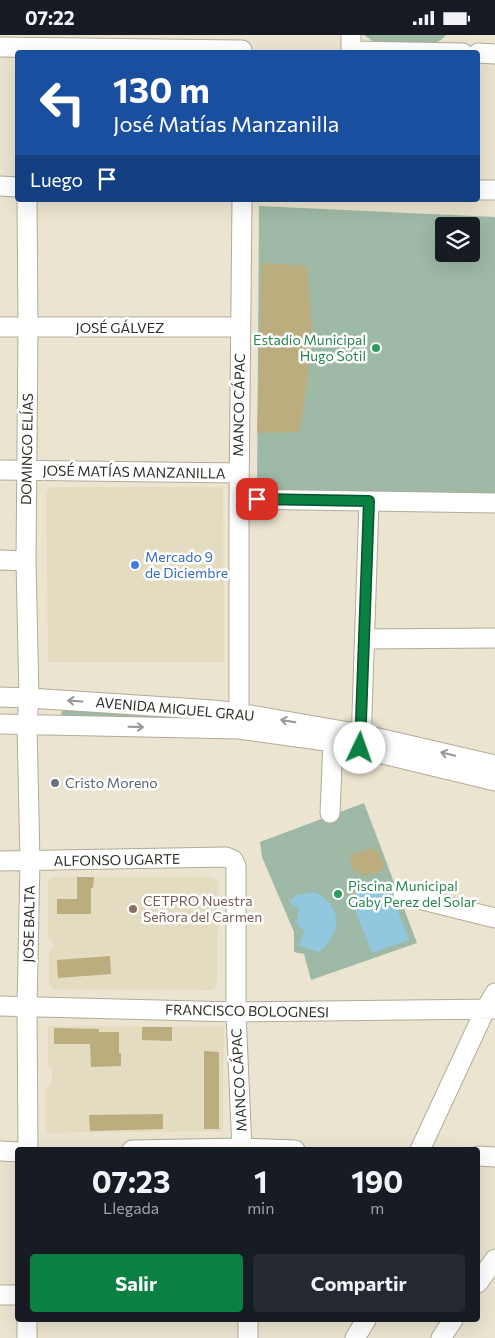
<!DOCTYPE html>
<html lang="es">
<meta charset="utf-8">
<style>
body{margin:0;font-family:Commissioner,sans-serif;background:#242831;color:#f1f3f6;height:100vh;display:flex;flex-direction:column;font-size:19px;white-space:nowrap}
*{box-sizing:border-box;margin:0}
p{font-size:16px;color:#9ea1a6}
.icon{flex:none;width:28px;height:28px;fill:none;stroke:currentColor;stroke-width:2;stroke-linecap:round;stroke-linejoin:round}
.map{position:relative;flex:1;overflow:hidden}
.drawer{position:absolute;left:15px;top:1112px;width:465px;height:175px;display:flex;flex-direction:column;background:#171b24;border-radius:5px;box-shadow:0 5px 20px #0002}
.drawer>*{flex:none}
.top-card{position:absolute;left:15px;top:15px;width:465px;height:152px;border-radius:5px;box-shadow:0 5px 20px #0002;background:#1a4fa0;color:#fff;overflow:hidden}
.tools{position:absolute;left:435px;top:182px;display:grid;gap:10px}
.tools a{display:grid;place-items:center;width:45px;height:45px;border-radius:5px;background:#171b24;box-shadow:0 5px 20px #0002;font-size:25px}
.pin{position:absolute;display:grid;place-items:center;width:42px;height:42px;color:#fff;margin:-21px;border-radius:10px;box-shadow:0 2px 8px #0006}
.me{position:absolute;width:55px;margin:-28px;rotate:3deg;stroke-linejoin:round;filter:drop-shadow(0 0 4px #0008)}
.turn{display:flex;align-items:center;gap:18px;height:105px;padding:0 15px;font-size:22px}
.turn .icon{width:65px;height:65px;stroke-width:2.5}
.turn b{display:block;font-size:35px;line-height:42px}
.then{display:flex;align-items:center;height:48px;padding:0 15px;background:#0003;gap:10px;font-size:19px}
.eta{display:flex;justify-content:space-evenly;align-items:center;height:85px;text-align:center}
.eta b{font-size:30px;font-weight:700;line-height:35px}
.primary-button{display:flex;gap:10px;margin-top:auto;padding:10px 15px}
.primary-button a{flex:1;height:58px;border-radius:5px;background:#0b8043;color:#fff;font-size:20px;font-weight:700;line-height:58px;text-align:center}
.primary-button a+a{background:#242831;color:#f1f3f6}
.status{display:flex;justify-content:space-between;align-items:center;height:35px;padding:0 25px;background:#171b24;direction:ltr}
.status svg{height:14px;fill:currentColor}
.map>svg:first-child{display:block}
</style>
<div class="status"><b>07:22</b><svg viewBox="0 0 49 12"><path d="M0 12V9h3v3zM5 12V6h3v6zM10 12V3h3v9zM15 12V0h3v12zM26 1h20v11H26zM47 4h2v5h-2z"/></svg></div>
<div class="map">
<svg width="495" height="1303" viewBox="0 0 495 1303">
<rect width="100%" height="100%" fill="#ebe4d0"/>
<!-- built -->
<path fill="#e4dcc0" d="M 51,452 L 223,452 L 224,627 L 48,627 L 46,456 Z
M 52,842 L 213,842 L 218,847 L 217,950 L 212,955 L 53,954 L 49,948 L 49,917 L 53,913 L 52,905 L 48,902 L 48,845 Z
M 48,991 L 224,992 L 223,1096 L 46,1098 L 45,1055 L 52,1047 L 52,1034 L 48,1030 Z"/>
<!-- green -->
<path fill="#9eb9a6" fill-rule="evenodd" d="M 364,0 L 446,0 L 441,5 L 437,7 L 374,7 Z
M 259,171 L 495,182 L 495,463 L 257,458 ZM 444,191 L 471,191 L 471,219 L 444,219 Z
M 68,670 L 214,683 L 204,687 L 65,685 L 61,680 L 62,676 Z
M 364,768 L 417,908 L 311,945 L 304,919 L 294,917 L 294,897 L 262,822 L 260,807 Z"/>
<!-- water -->
<path fill="#91c7df" d="M 387,847 L 409,905 L 372,918 L 350,862 Z
M 314,857 C 333,864 342,884 332,902 C 329,908 323,913 319,917 L 299,911 L 304,896 L 296,888 L 299,874 L 289,867 L 297,860 Z"/>
<!-- building -->
<path fill="#bbad7e" d="M 262,228 L 307,231 L 312,292 L 307,348 L 299,397 L 257,398 Z
M 374,813 L 379,818 L 385,832 L 379,837 L 361,841 L 358,836 L 354,837 L 349,820 Z
M 77,842 L 94,842 L 93,853 L 91,853 L 91,879 L 57,879 L 57,864 L 77,864 Z
M 110,921 L 111,939 L 58,943 L 57,925 Z
M 142,992 L 172,992 L 172,1006 L 142,1005 Z
M 54,993 L 99,994 L 99,997 L 119,997 L 119,1018 L 121,1018 L 121,1031 L 91,1032 L 90,1009 L 54,1009 Z
M 204,1016 L 219,1017 L 219,1094 L 204,1094 Z
M 163,1079 L 163,1094 L 90,1096 L 89,1080 Z"/>
<g fill="none" stroke-linecap="round" stroke-linejoin="round">
<!-- minor casing -->
<g stroke="#b1ab97" stroke-width="21">
<path id="minor" d="M 351,0 L 351,18
M 0,12 L 242,15
M 351,16 L 463,18
M 478,18 L 495,19
M 0,151 L 18,152
M 478,155 L 495,155
M 27,165 L 28,293 L 26,526 L 29,663 L 27,690 L 30,826 L 27,971 L 28,1115
M 0,292 L 240,292
M 0,435 L 239,438
M 239,464 L 495,468
M 0,525 L 26,526
M 365,604 L 495,603
M 0,662 L 29,663 L 213,675 L 239,678 L 361,699 L 495,730
M 0,689 L 239,694 L 333,707 L 495,746
M 239,694 L 239,464 L 242,165
M 361,709 L 369,467
M 330,778 L 333,707
M 0,826 L 226,822 L 233,825 L 236,831 L 236,977 L 242,1115
M 403,860 L 495,883
M 0,971 L 236,977 L 495,974
M 132,1115 L 242,1113 L 295,1115
M 420,1115 L 485,975 L 495,958
M 0,1116 L 18,1117
M 478,1121 L 495,1122
M 478,1248 L 495,1224
M 0,1260 L 18,1260
M 248,1285 L 248,1303
M 27,1303 L 27,1285
M 355,1303 L 366,1285
M 441,1303 L 453,1285"/>
</g>
<!-- minor -->
<use href="#minor" stroke="#fff" stroke-width="19"/>
</g>
<!-- one-way arrows -->
<defs><path id="oneway-shaft" d="M-6 0H5M1.5-3L5.5 0L1.5 3" fill="none" stroke-width="1.6" stroke-linecap="round" stroke-linejoin="round" transform="scale(1.25)"/></defs>
<g stroke="#989692">
<use href="#oneway-shaft" transform="translate(75 666) rotate(-176)"/>
<use href="#oneway-shaft" transform="translate(288 686) rotate(-170)"/>
<use href="#oneway-shaft" transform="translate(136 692) rotate(1)"/>
<use href="#oneway-shaft" transform="translate(448 719) rotate(-167)"/>
</g>
<g fill="none" stroke-linecap="round" stroke-linejoin="round">
<!-- route casing -->
<g stroke="#07532c" stroke-width="12">
<path id="route" d="M 257,464 L 369,466 L 360,713"/>
</g>
<!-- route -->
<use href="#route" stroke="#0b8043" stroke-width="9"/>
</g>
<!-- markers -->
<g fill="#2e9e5b" stroke="#fff" stroke-width="2">
<circle cx="376" cy="313" r="5"/>
<circle cx="338" cy="859" r="5"/>
</g>
<circle fill="#3f7fe0" stroke="#fff" stroke-width="2" cx="135" cy="530" r="5"/>
<circle fill="#6b7280" stroke="#fff" stroke-width="2" cx="55" cy="748" r="5"/>
<circle fill="#8d6e63" stroke="#fff" stroke-width="2" cx="133" cy="874" r="5"/>
<g text-anchor="middle" stroke-width="5" stroke-linejoin="round" paint-order="stroke">
<!-- street labels -->
<g font-size="14" fill="#302e26" stroke="#fff">
<text x="120" y="298">JOSÉ GÁLVEZ</text>
<text transform="translate(239 370) rotate(-89)" y="5">MANCO CÁPAC</text>
<text transform="translate(27 414) rotate(-89)" y="5">DOMINGO ELÍAS</text>
<text transform="translate(134 437) rotate(1)" y="5">JOSÉ MATÍAS MANZANILLA</text>
<text transform="translate(175 674) rotate(5)" y="5">AVENIDA MIGUEL GRAU</text>
<text transform="translate(117 825) rotate(-1)" y="5">ALFONSO UGARTE</text>
<text transform="translate(29 889) rotate(-89)" y="5">JOSE BALTA</text>
<text transform="translate(247 976) rotate(1)" y="5">FRANCISCO BOLOGNESI</text>
<text transform="translate(239 1045) rotate(-93)" y="5">MANCO CÁPAC</text>
</g>
<!-- leisure labels -->
<g font-size="14" fill="#27864d" stroke="#fff" text-anchor="end">
<text x="366" y="310">Estadio Municipal<tspan x="366" dy="16">Hugo Sotil</tspan></text>
<text x="348" y="856" text-anchor="start">Piscina Municipal<tspan x="348" dy="16">Gaby Perez del Solar</tspan></text>
</g>
<!-- shop labels -->
<g font-size="14" fill="#366cbe" stroke="#fff" text-anchor="start">
<text x="145" y="527">Mercado 9<tspan x="145" dy="16">de Diciembre</tspan></text>
</g>
<!-- worship labels -->
<g font-size="14" fill="#5b616d" stroke="#fff" text-anchor="start">
<text x="65" y="753">Cristo Moreno</text>
</g>
<!-- education labels -->
<g font-size="14" fill="#785e54" stroke="#fff" text-anchor="start">
<text x="143" y="871">CETPRO Nuestra<tspan x="143" dy="16">Señora del Carmen</tspan></text>
</g>
</g>
</svg>
<div class="tools">
<a><svg class="icon" aria-label="layers" viewBox="0 0 24 24"><path d="M12 4l9 5-9 5-9-5zM3 14l9 5 9-5"/></svg></a>
</div>
<div class="pin" style="left:257px;top:464px;background:#d93025"><svg class="icon" aria-label="arrive" viewBox="0 0 24 24"><path d="M6 21V4h12l-3 4 3 4H6"/></svg></div>
<svg class="me" style="left:360px;top:713px" viewBox="-20 -20 40 40"><circle r="19" fill="#fff"/><path d="M0-13L10 11 0 6-10 11z" fill="#0b8043"/></svg>
<div class="top-card">
<div class="turn"><svg class="icon" aria-label="left" viewBox="0 0 24 24"><path d="M17 20v-9H6M10 6l-5 5 5 5"/></svg><div><b>130 m</b>José Matías Manzanilla</div></div>
<div class="then">Luego<svg class="icon" aria-label="arrive" viewBox="0 0 24 24"><path d="M6 21V4h12l-3 4 3 4H6"/></svg></div>
</div>
<section class="drawer">
<div class="eta">
<div><b>07:23</b><p>Llegada</p></div>
<div><b>1</b><p>min</p></div>
<div><b>190</b><p>m</p></div>
</div>
<div class="primary-button"><a>Salir</a><a>Compartir</a></div>
</section>
</div>
